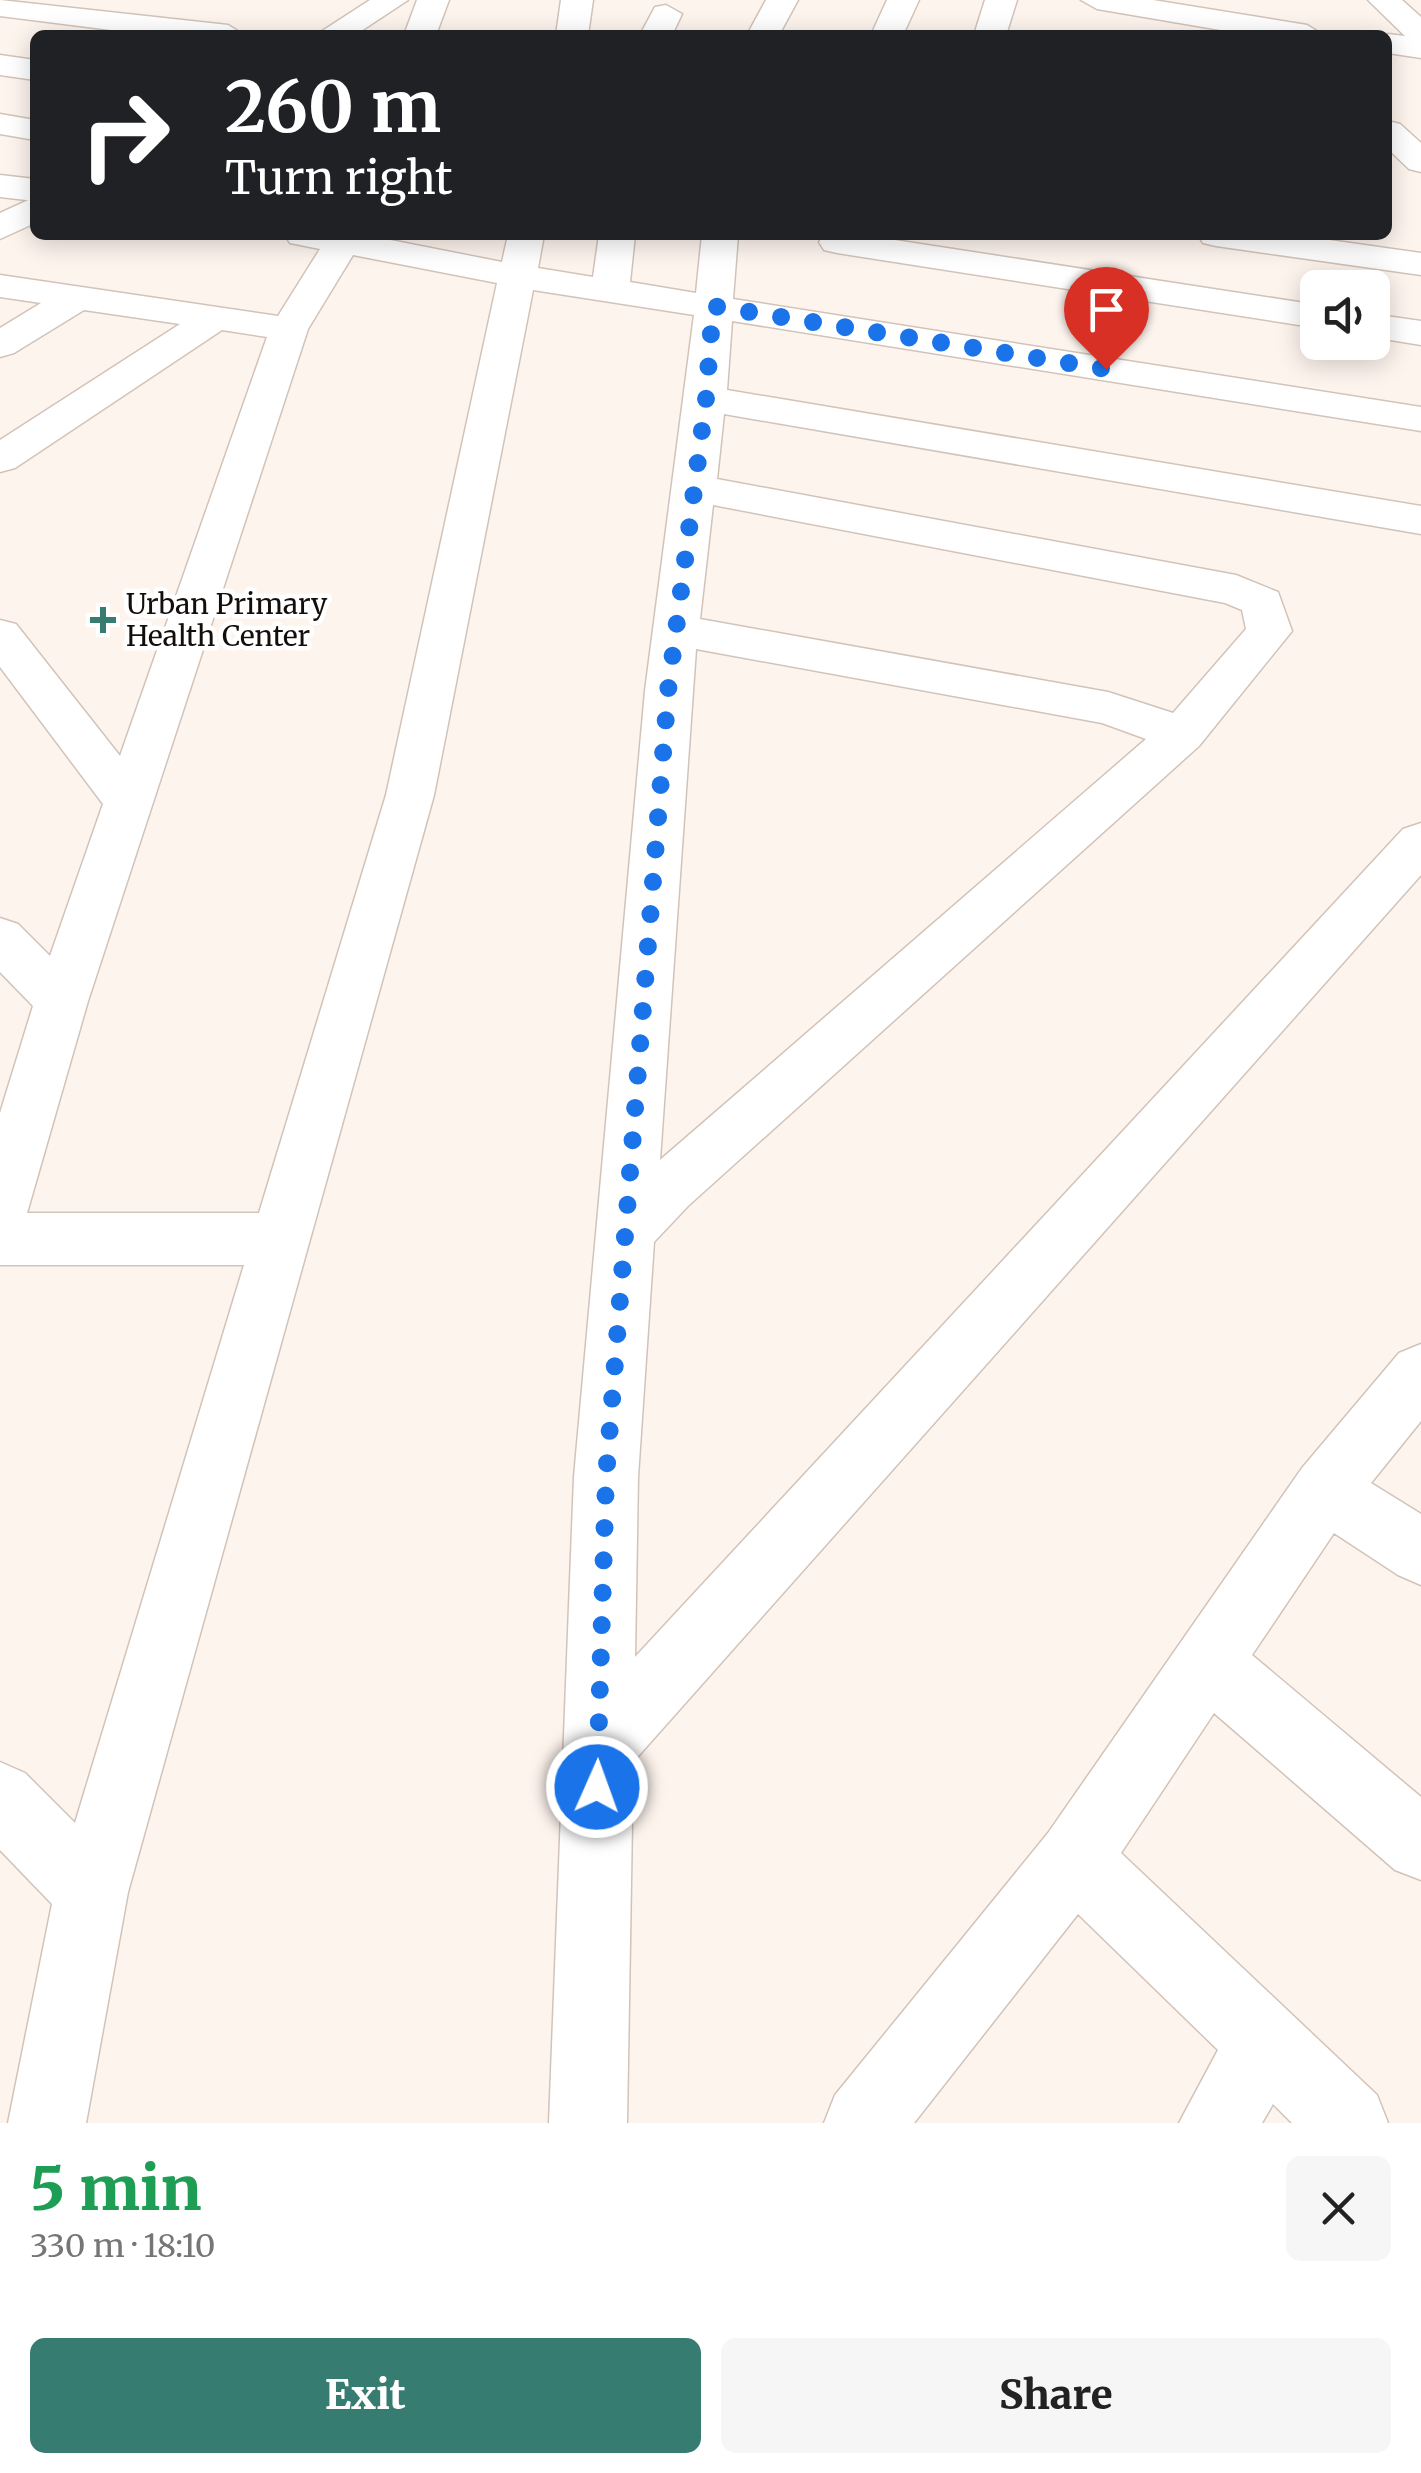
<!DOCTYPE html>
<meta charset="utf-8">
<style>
body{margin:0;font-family:Merriweather,serif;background:#f6f6f6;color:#222;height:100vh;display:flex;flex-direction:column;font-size:38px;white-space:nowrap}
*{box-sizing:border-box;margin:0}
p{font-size:32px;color:#767676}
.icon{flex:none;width:55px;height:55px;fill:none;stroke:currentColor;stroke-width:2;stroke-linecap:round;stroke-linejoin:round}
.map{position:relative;height:2123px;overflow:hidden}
.details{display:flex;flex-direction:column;background:#fff;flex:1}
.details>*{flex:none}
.top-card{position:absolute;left:30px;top:30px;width:1362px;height:210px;border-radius:15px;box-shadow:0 5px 25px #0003;background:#202124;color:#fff;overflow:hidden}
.buttons{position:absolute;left:1300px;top:270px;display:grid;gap:20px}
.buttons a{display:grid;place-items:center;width:90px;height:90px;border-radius:15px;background:#fff;box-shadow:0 5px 25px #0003;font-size:50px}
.pin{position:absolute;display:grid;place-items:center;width:85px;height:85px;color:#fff;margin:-102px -42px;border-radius:50% 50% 50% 0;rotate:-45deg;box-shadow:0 0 10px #0007}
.pin .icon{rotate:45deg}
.me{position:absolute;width:110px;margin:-55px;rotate:2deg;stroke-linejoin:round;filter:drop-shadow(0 0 8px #0008)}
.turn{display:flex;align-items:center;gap:35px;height:210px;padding:0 30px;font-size:45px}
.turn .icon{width:130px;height:130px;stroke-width:2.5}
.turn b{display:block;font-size:70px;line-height:85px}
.round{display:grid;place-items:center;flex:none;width:105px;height:105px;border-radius:15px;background:#f6f6f6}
.summary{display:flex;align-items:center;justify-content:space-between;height:170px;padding:0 30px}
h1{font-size:60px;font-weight:800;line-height:75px;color:#1e9e55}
.cta{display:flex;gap:20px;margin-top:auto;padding:20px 30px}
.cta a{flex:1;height:115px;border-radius:15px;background:#377c70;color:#fff;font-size:40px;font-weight:800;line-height:115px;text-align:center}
.cta a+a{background:#f6f6f6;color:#222}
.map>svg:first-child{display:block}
</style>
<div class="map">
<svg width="1421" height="2123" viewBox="0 0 1421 2123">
<rect width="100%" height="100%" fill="#fef4ee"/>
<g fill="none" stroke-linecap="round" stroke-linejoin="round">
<!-- street casing -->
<g stroke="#d2c3b9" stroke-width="3">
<path id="street" d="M 0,0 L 228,25 L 244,35 L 151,35 L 0,16 Z
M 417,0 L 449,0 L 436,35 L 404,35 Z
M 561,0 L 593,0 L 588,35 L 556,35 Z
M 766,0 L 798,0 L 779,35 L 747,35 Z
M 887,0 L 919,0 L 903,35 L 871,35 Z
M 985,0 L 1017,0 L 1006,35 L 974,35 Z
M 1081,0 L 1153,0 L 1307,25 L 1323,35 L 1250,35 L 1097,9 Z
M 666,5 L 682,14 L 672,35 L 640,35 L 655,7 Z
M 1388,34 L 1421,38 L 1421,58 L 1388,53 Z
M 0,55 L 35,60 L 35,80 L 0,75 Z
M 0,114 L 35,120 L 35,140 L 0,134 Z
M 1388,121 L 1400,124 L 1421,143 L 1421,172 L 1409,169 L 1388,149 Z
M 0,175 L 35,179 L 35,201 L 0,197 Z
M 285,235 L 365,235 L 502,262 L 508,235 L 544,235 L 538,268 L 593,277 L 599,235 L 635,235 L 630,282 L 696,293 L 702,235 L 738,235 L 733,299 L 1421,407 L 1421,431 L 732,321 L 727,390 L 1421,506 L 1421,534 L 724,414 L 717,479 L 1236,575 L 1278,592 L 1292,631 L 1199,746 L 688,1206 L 654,1242 L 638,1477 L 635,1657 L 1403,829 L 1421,823 L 1421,875 L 633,1762 L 627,2123 L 549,2123 L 574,1477 L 645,691 L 694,315 L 533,290 L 434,795 L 128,1892 L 86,2123 L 8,2123 L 52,1904 L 0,1850 L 0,1762 L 25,1773 L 75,1823 L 244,1265 L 0,1265 L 0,1113 L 33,1006 L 0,972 L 0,918 L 18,924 L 50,956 L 103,804 L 0,667 L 0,620 L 16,624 L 120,756 L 267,337 L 222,330 L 15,468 L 0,472 L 0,440 L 180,324 L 84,310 L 14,353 L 0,357 L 0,328 L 41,303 L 0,297 L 0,275 L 278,316 L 320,249 L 290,243 ZM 353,255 L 497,283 L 386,795 L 259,1213 L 27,1213 L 88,1001 L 308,329 ZM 713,505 L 1225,603 L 1242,610 L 1246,629 L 1173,713 L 1108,692 L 700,619 ZM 696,649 L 1102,723 L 1146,739 L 660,1160 Z
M 824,235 L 862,235 L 1318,305 L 1318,328 L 837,253 L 824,250 L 819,242 Z
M 1198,235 L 1294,235 L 1421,253 L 1421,275 L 1216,246 L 1203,243 Z
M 1372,314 L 1421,321 L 1421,345 L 1372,337 Z
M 1421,1344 L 1421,1421 L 1371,1483 L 1421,1514 L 1421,1585 L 1398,1575 L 1334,1533 L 1252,1655 L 1421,1797 L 1421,1880 L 1395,1870 L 1214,1713 L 1121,1853 L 1377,2095 L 1388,2123 L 1292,2123 L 1273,2104 L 1262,2123 L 1179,2123 L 1218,2050 L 1078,1914 L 914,2123 L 824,2123 L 835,2095 L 1048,1833 L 1302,1468 L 1399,1353 Z"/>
</g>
<!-- secondary casing -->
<g stroke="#d2c3b9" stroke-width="3">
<path id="secondary" d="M 370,0 L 408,0 L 355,35 L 316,35 Z
M 1368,0 L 1402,0 L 1421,17 L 1421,44 L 1410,41 Z
M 35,197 L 35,223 L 0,239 L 0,213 Z"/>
</g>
<!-- street -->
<use href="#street" fill="#fff" fill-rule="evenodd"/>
<!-- secondary -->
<use href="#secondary" fill="#fff" fill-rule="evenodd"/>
</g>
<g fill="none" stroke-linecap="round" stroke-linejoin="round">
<!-- route -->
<path stroke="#1a73e8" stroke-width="18" stroke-dasharray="0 32.4" d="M 597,1787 L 606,1477 L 668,691 L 706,399 L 713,306 L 1106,369"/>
</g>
<!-- markers -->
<path fill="#377c70" stroke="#fff" stroke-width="4" d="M98 605h10v10h10v10h-10v10h-10v-10h-10v-10h10z"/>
<g text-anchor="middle" stroke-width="9" stroke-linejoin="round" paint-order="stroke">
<!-- poi labels -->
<g font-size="28" fill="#130e0b" stroke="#fff" text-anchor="start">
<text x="126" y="614">Urban Primary<tspan x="126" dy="32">Health Center</tspan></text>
</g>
</g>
</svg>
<div class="buttons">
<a><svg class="icon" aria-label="sound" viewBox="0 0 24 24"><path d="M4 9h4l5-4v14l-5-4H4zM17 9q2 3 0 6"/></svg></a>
</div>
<div class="pin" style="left:1106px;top:369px;background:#d93025"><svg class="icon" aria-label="arrive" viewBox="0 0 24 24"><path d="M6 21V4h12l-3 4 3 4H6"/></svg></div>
<svg class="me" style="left:597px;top:1787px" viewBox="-20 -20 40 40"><circle r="17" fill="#1a73e8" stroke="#fff" stroke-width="3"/><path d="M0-11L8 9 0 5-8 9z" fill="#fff"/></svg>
<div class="top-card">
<div class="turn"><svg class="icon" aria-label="right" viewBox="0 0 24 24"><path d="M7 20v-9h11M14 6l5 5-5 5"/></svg><div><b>260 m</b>Turn right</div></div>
</div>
</div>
<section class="details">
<div class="summary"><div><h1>5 min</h1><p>330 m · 18:10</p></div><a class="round"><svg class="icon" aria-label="close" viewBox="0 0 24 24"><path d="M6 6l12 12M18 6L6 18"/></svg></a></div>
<div class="cta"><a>Exit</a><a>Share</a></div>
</section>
